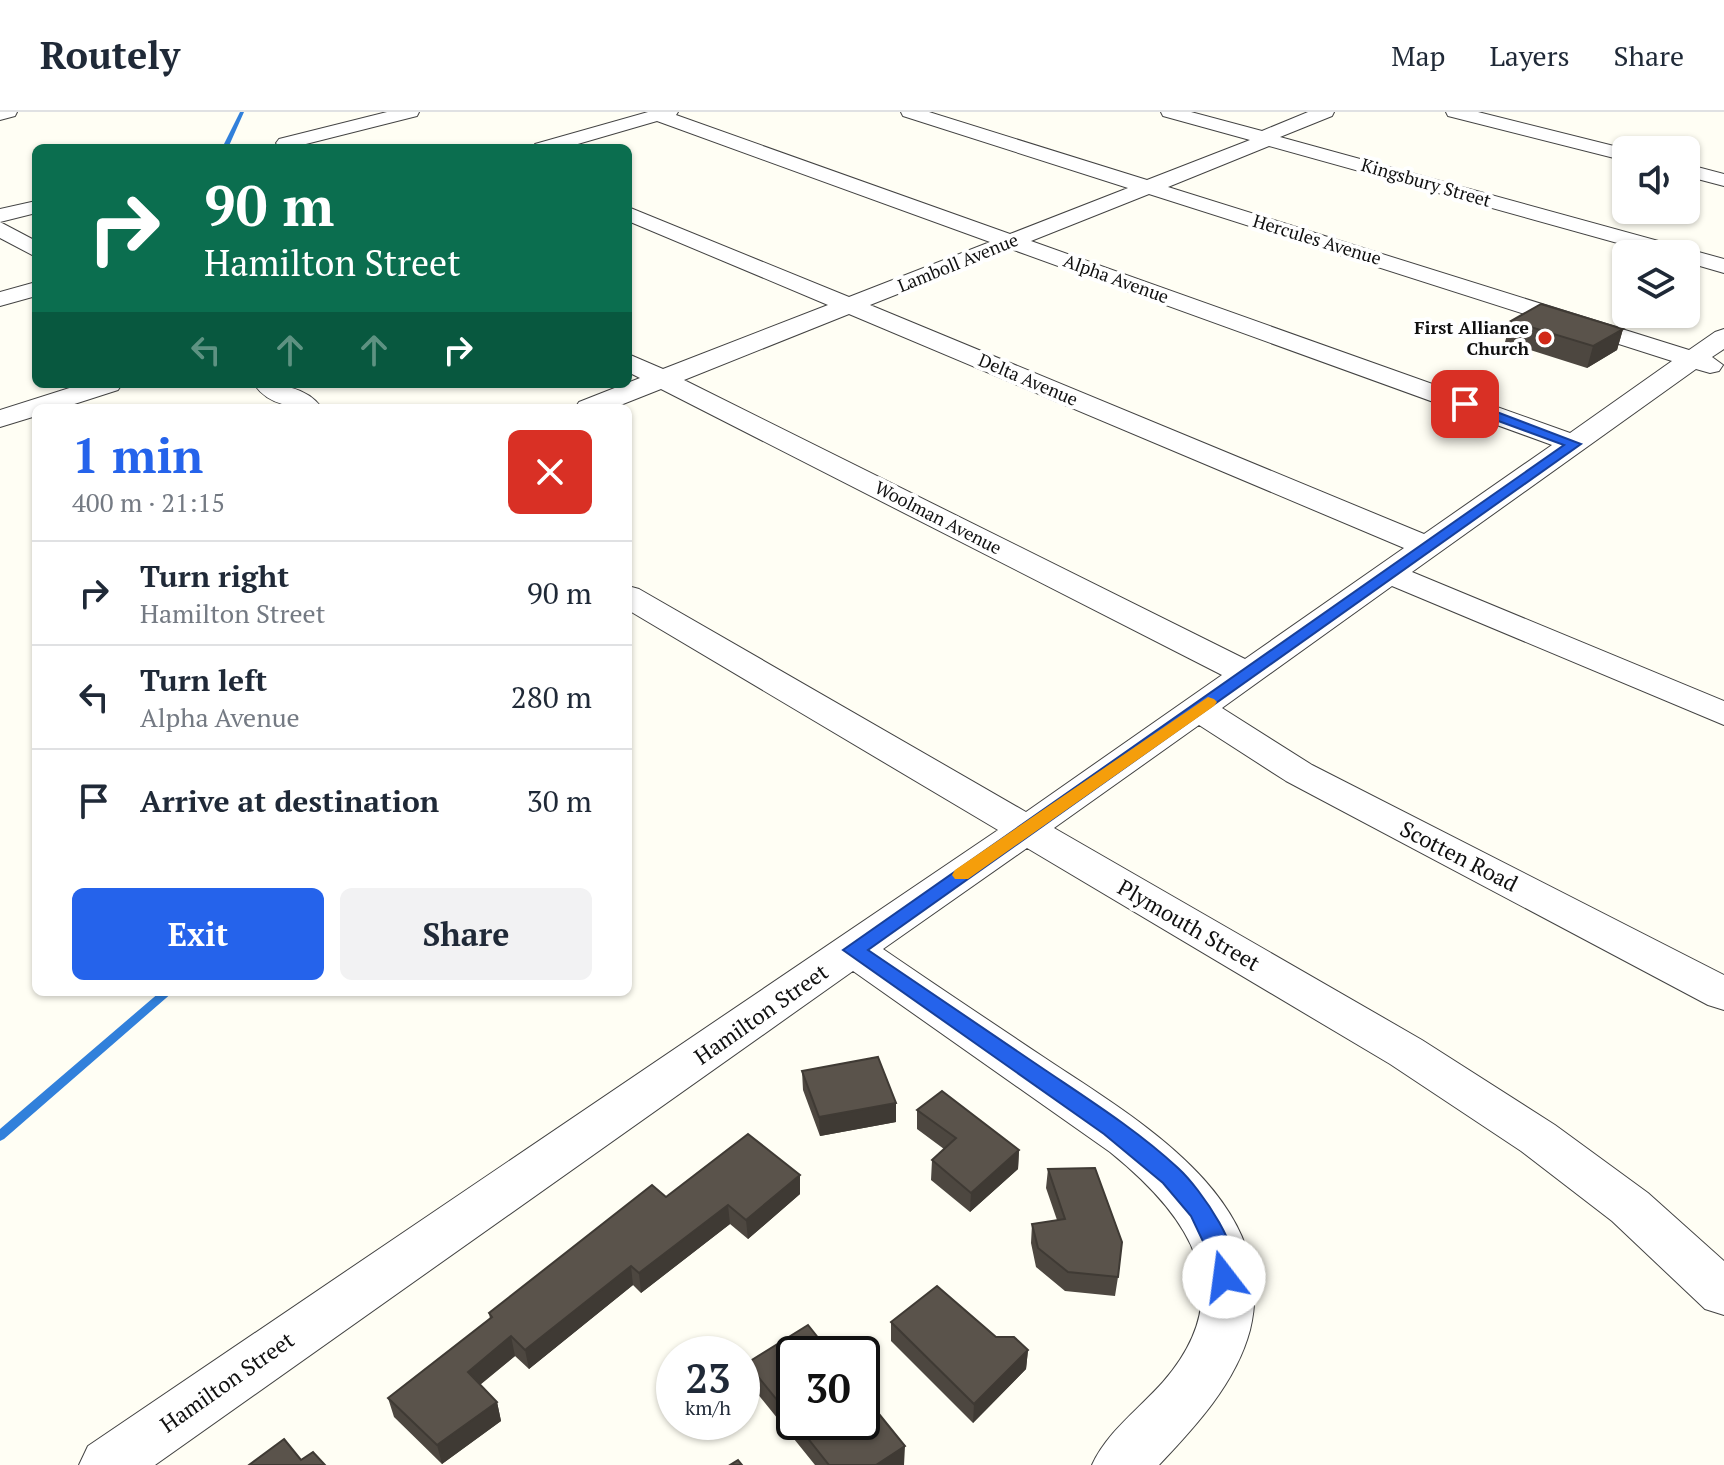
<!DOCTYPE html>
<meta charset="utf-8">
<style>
body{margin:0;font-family:"PT Serif",serif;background:#f2f2f3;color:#1f2937;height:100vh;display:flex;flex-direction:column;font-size:30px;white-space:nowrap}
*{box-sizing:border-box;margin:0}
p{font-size:26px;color:#747a83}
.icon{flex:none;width:44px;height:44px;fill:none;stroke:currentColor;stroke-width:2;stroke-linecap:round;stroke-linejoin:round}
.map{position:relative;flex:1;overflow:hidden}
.drawer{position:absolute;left:32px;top:292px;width:600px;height:592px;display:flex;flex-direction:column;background:#fff;border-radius:12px;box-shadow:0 2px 6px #0004}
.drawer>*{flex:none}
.guide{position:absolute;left:32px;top:32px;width:600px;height:244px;border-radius:12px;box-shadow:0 2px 6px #0004;background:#0b6e4f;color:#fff;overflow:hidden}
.fabs{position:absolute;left:1612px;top:24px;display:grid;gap:16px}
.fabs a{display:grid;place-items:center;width:88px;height:88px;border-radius:12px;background:#fff;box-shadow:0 2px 6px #0004;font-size:40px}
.speed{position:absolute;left:656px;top:1224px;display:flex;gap:16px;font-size:40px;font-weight:700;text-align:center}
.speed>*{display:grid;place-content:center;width:104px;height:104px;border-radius:50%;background:#fff;box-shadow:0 2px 6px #0004;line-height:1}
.speed small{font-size:20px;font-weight:400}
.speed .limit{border:4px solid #111;border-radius:12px;background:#fff;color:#111}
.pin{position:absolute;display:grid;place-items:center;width:68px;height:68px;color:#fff;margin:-34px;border-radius:16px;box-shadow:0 4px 12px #0006}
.me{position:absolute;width:88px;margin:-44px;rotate:345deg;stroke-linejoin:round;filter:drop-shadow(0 0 6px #0008)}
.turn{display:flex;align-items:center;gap:28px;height:168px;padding:0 40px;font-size:36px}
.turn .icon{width:104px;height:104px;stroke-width:2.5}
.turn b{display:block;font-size:56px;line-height:68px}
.lanes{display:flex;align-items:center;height:76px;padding:0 40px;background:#0003;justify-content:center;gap:40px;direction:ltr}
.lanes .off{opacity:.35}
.round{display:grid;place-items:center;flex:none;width:84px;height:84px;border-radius:12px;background:#f2f2f3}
.headline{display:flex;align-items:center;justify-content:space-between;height:136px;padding:0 40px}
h1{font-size:48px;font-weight:700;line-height:60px;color:#2563eb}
.primary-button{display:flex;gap:16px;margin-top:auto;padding:16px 40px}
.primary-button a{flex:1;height:92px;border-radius:12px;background:#2563eb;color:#fff;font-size:32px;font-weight:700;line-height:92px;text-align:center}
.primary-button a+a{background:#f2f2f3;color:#1f2937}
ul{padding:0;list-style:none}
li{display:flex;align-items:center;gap:24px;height:104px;padding:0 40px;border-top:2px solid #e0e1e3}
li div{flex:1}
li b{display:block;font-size:30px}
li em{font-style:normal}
header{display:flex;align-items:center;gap:48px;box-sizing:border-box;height:112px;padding:0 40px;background:#fff;border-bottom:2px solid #e0e1e3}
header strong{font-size:38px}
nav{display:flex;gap:44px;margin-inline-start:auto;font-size:28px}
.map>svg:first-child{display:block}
</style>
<header>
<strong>Routely</strong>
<nav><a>Map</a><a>Layers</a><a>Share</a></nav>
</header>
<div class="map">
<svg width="1724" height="1353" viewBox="0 0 1724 1353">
<rect width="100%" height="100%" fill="#fffef4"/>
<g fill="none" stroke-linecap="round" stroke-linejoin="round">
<!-- stream -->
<path fill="#3180db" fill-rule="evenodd" d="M 240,0 L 244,0 L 228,36 L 222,36 Z
M 160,880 L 173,880 L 4,1027 L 0,1029 L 0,1017 Z"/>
<!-- minor casing -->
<g stroke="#434343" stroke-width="2">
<path id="minor" d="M 0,0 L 17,0 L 15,4 L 0,8 Z
M 387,0 L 419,0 L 417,4 L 290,36 L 279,35 L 276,31 L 279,27 Z
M 648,0 L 678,0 L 676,3 L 1010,122 L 1128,76 L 903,4 L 901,0 L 929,0 L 1147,68 L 1250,28 L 1163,4 L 1161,0 L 1191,0 L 1262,19 L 1308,0 L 1334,0 L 1332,4 L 1280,25 L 1724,147 L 1724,161 L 1686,150 L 1686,142 L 1657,142 L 1269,34 L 1168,75 L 1689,238 L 1715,220 L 1724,217 L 1724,237 L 1712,245 L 1723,253 L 1719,259 L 1710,261 L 1696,257 L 1412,460 L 1724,589 L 1724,613 L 1392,474 L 1222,596 L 1312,653 L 1724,863 L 1724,898 L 1708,893 L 1286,669 L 1199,613 L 1054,716 L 1422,928 L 1555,1013 L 1648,1081 L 1724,1149 L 1724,1203 L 1705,1197 L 1612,1109 L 1521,1039 L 1390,952 L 1027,736 L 883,837 C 937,874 991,910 1045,946 C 1133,1005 1282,1088 1250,1218 C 1236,1271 1195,1315 1159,1353 L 1092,1353 C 1107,1320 1139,1297 1163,1270 C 1242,1179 1189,1104 1110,1040 L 853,859 L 155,1353 L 79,1353 L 88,1334 L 998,718 L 628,498 L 628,474 L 639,477 L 1026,700 L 1222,563 L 661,277 L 613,296 L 575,296 L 579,290 L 640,266 L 628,260 L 628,242 L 663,257 L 828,193 L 628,109 L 628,95 L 849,185 L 990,130 L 657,9 L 564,36 L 532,36 L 535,32 ZM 1149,82 L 1672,249 L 1570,321 L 1031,129 ZM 1011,137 L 1552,333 L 1424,422 L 870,193 ZM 849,202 L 1404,436 L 1245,547 L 684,268 Z
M 1446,0 L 1478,0 L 1630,38 L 1626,38 L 1626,49 L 1448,4 Z
M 1686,52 L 1724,62 L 1724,74 L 1686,64 Z
M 36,89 L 36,101 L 0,110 L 36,129 L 36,145 L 0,126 L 0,97 Z
M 36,170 L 36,184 L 0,194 L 0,180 Z
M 82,272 L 122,272 L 118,278 L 62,296 L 36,296 L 36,304 L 0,315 L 0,298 Z
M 254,272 C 278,272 306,274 322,296 C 297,296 269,295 254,272 Z"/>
</g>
<!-- minor -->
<use href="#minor" fill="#fff" fill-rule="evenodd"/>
</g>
<!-- wall -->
<path fill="#4d4740" d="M 1511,209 L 1623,217 L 1617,238 L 1587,256 L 1505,230 Z
M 802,959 L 896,1010 L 820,1024 L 803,978 Z
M 917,998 L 1019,1038 L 1018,1057 L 970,1100 L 931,1068 L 932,1048 L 944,1037 L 917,1017 Z
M 1048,1057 L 1118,1165 L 1115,1184 L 1065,1179 L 1036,1155 L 1031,1131 L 1032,1112 L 1057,1108 L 1046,1076 Z
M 800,1082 L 748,1127 L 730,1112 L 641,1181 L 633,1173 L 529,1257 L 515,1244 L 480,1273 L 497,1290 L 501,1309 L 442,1352 L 394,1305 L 388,1286 L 490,1207 L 489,1201 L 666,1085 Z
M 891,1210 L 996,1225 L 1028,1238 L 1026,1257 L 973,1311 L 891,1229 Z
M 747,1251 L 904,1353 L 815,1353 L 748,1270 Z"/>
<!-- shaded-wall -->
<path fill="#3f3a34" d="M 1623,217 L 1617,238 L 1587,256 L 1593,234 Z
M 896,991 L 896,1010 L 820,1024 L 819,1005 Z
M 1019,1038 L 1018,1057 L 970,1100 L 971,1081 Z
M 800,1063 L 800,1082 L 748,1127 L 746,1108 Z
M 728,1093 L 730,1112 L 641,1181 L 639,1161 Z
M 631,1154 L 633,1173 L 529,1257 L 525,1238 Z
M 511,1224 L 515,1244 L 472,1279 L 468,1260 Z
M 1028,1238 L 1026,1257 L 973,1311 L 974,1292 Z
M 497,1290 L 501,1309 L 442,1352 L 437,1333 Z
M 905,1334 L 904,1353 L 876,1353 Z"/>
<!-- building -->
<path fill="#5a534b" stroke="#3f3a34" stroke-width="2" d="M 1541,192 L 1623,217 L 1593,234 L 1511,209 Z
M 878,945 L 896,991 L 819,1005 L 802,959 Z
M 942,979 L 1019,1038 L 971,1081 L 932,1048 L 956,1026 L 917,998 Z
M 748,1022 L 800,1063 L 746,1108 L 728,1093 L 639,1161 L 631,1154 L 525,1238 L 511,1224 L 468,1260 L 497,1290 L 437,1333 L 388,1286 L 492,1205 L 489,1201 L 652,1073 L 666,1085 Z
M 1095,1056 L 1122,1130 L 1118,1165 L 1068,1160 L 1038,1136 L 1032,1112 L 1065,1107 L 1048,1057 Z
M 937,1174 L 996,1225 L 1014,1225 L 1028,1238 L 974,1292 L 891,1210 Z
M 808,1213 L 831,1242 L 794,1242 L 794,1309 L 747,1251 Z
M 862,1281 L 905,1334 L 876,1353 L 829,1353 L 795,1310 L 862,1310 Z
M 284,1327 L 301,1348 L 313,1340 L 325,1353 L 249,1353 Z
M 738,1348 L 742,1353 L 730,1353 Z"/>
<!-- route -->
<path fill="#2563eb" stroke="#184099" stroke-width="2" d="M 1465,288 L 1581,332 L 868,838 C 927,878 986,918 1045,958 C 1091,989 1138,1019 1178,1056 C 1200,1076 1248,1143 1233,1173 L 1224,1176 L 1216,1173 L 1209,1142 L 1191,1104 L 1163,1071 L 1104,1022 L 843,838 L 1564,333 L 1460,295 L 1459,292 Z"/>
<!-- slow -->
<path fill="#f59e0b" d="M 1208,585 L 1214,587 L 1217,590 L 1214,594 L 968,767 L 955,767 L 952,763 L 955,758 Z"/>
<!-- markers -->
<circle fill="#d12918" stroke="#fff" stroke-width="3" cx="1545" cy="226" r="8"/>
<g text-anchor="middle" stroke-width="8" stroke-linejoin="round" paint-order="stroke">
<!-- far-street labels -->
<g font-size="18" fill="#101010" stroke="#fff">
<text transform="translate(1426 71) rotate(16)" y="6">Kingsbury Street</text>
<text transform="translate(1317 128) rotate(17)" y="6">Hercules Avenue</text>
<text transform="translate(958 151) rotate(-22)" y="6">Lamboll Avenue</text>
<text transform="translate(1116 167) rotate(20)" y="6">Alpha Avenue</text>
<text transform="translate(1028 268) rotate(23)" y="6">Delta Avenue</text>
<text transform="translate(938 406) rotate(27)" y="6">Woolman Avenue</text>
</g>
<!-- far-poi labels -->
<g font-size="18" font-weight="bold" fill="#101010" stroke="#fff" text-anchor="end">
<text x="1529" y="222">First Alliance<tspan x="1529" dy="21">Church</tspan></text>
</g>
<!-- street labels -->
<g font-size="22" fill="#101010" stroke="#fff">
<text transform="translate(1459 744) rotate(27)" y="8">Scotten Road</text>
<text transform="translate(1189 813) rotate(30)" y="8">Plymouth Street</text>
<text transform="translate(761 902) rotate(-35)" y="8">Hamilton Street</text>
<text transform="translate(227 1270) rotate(-35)" y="8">Hamilton Street</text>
</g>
</g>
</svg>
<div class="fabs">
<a><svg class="icon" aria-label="sound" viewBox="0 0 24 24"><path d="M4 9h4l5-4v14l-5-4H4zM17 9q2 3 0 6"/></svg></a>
<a><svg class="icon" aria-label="layers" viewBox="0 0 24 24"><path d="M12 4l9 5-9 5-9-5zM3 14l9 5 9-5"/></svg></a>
</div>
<div class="speed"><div>23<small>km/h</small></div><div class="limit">30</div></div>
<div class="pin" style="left:1465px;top:292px;background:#d93025"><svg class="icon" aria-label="arrive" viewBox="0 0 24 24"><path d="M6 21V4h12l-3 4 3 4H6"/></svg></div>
<svg class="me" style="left:1224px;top:1165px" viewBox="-20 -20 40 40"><circle r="19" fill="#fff"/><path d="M0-13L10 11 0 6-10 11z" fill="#2563eb"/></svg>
<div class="guide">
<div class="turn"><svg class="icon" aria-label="right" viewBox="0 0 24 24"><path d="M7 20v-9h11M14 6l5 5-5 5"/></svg><div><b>90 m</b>Hamilton Street</div></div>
<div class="lanes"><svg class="icon off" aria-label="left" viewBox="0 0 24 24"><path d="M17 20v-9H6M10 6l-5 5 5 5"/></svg><svg class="icon off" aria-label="ahead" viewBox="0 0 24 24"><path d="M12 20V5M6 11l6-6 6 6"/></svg><svg class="icon off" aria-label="ahead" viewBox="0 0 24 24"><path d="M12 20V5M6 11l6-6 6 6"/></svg><svg class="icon" aria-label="right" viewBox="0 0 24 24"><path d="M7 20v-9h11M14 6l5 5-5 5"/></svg></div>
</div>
<section class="drawer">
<div class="headline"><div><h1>1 min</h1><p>400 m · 21:15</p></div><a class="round" style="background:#d93025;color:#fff"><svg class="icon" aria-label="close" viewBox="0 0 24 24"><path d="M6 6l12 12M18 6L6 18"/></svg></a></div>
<ul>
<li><svg class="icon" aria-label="right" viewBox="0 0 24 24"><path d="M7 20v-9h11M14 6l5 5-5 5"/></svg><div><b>Turn right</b><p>Hamilton Street</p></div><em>90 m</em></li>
<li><svg class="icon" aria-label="left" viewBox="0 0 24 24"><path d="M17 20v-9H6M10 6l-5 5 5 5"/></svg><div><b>Turn left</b><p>Alpha Avenue</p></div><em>280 m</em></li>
<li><svg class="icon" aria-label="arrive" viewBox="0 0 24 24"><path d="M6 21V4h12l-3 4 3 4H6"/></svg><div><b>Arrive at destination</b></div><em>30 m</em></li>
</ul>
<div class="primary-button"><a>Exit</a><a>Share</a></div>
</section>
</div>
